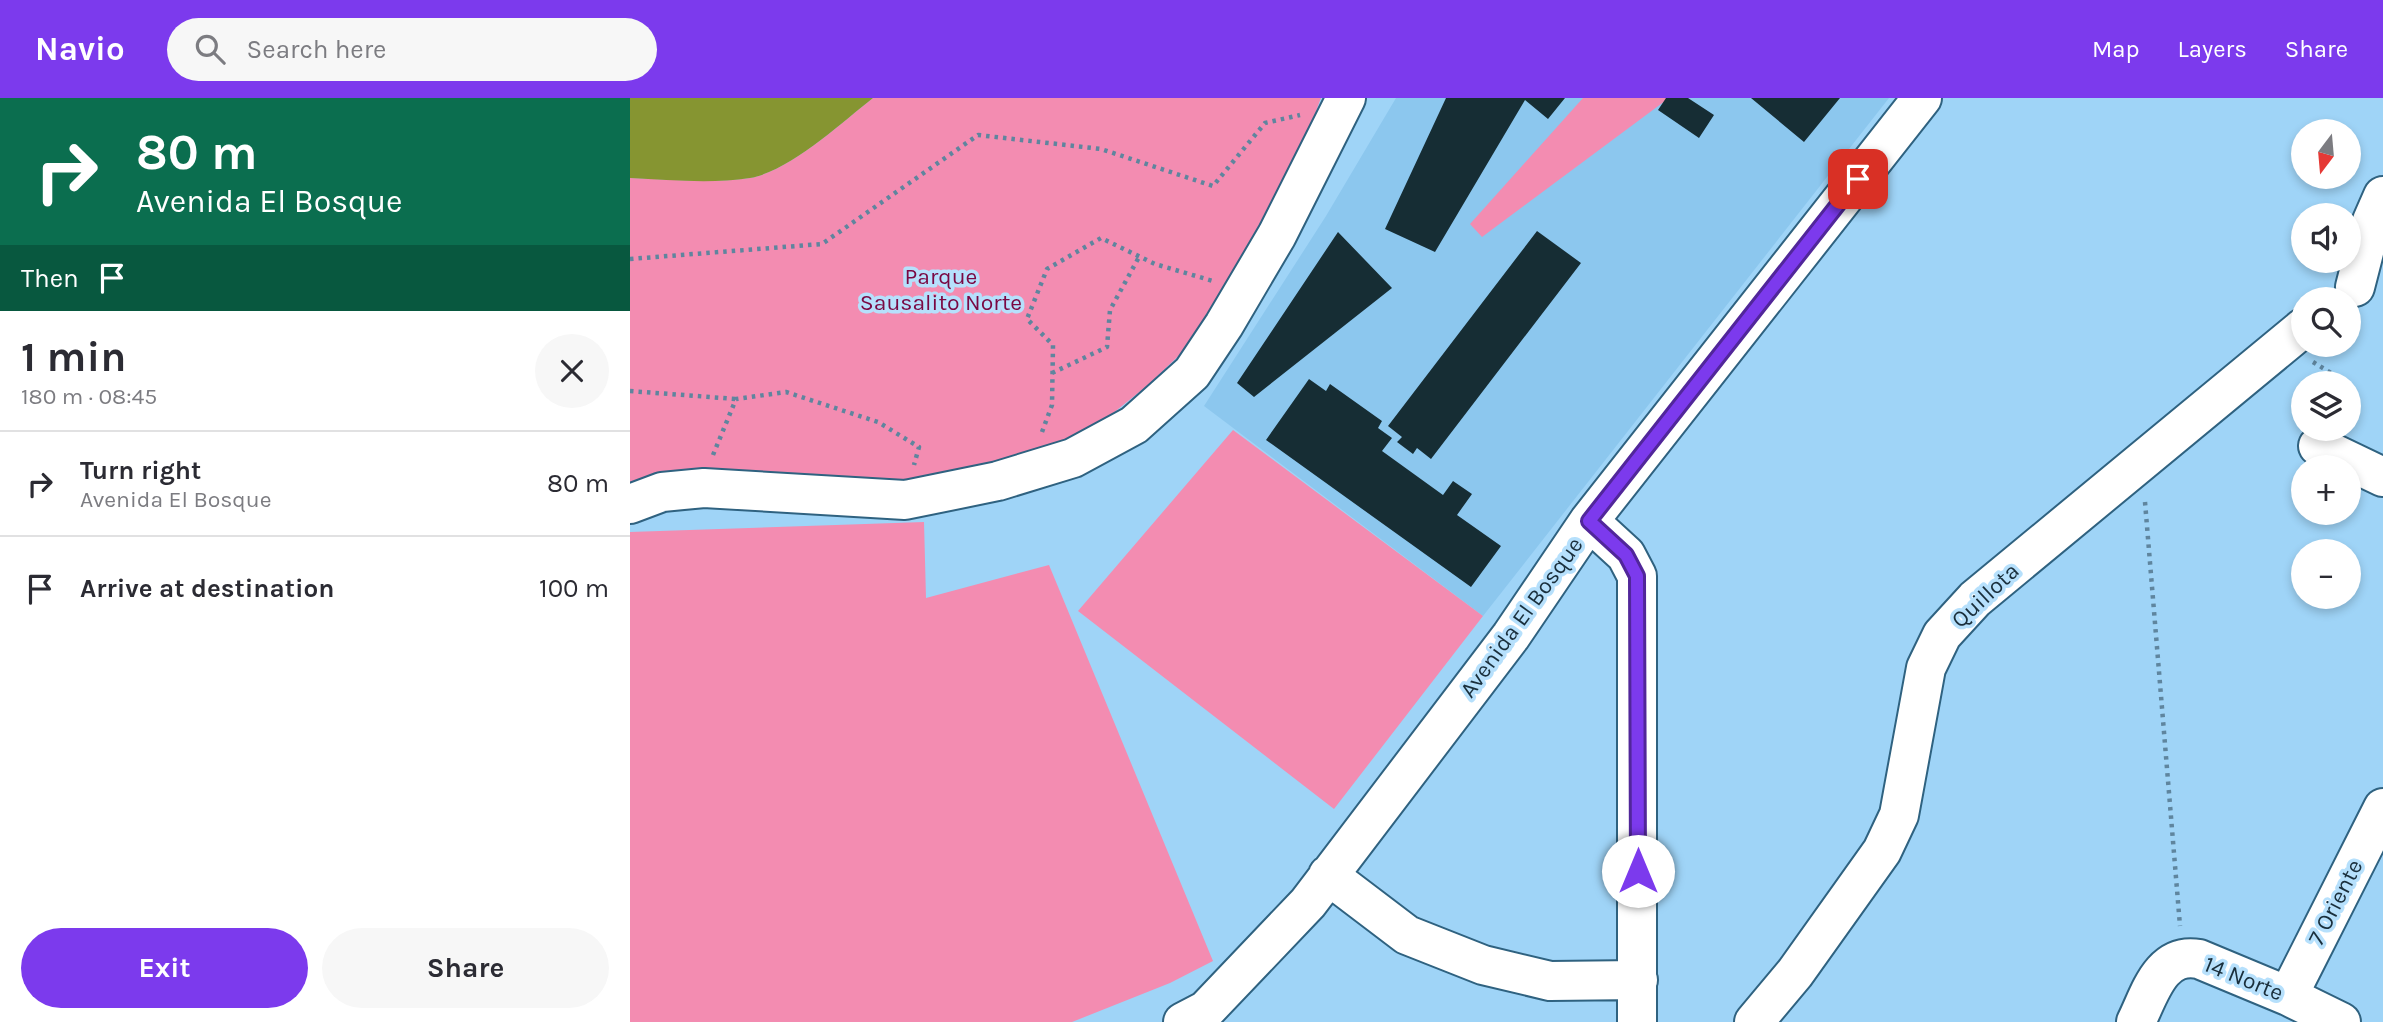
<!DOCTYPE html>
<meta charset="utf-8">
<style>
body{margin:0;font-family:Karla,sans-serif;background:#f7f7f7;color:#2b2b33;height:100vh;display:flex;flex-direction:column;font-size:26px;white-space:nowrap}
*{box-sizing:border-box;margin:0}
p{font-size:23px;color:#7c7c81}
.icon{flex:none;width:38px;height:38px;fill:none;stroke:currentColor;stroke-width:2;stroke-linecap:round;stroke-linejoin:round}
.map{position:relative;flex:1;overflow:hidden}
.drawer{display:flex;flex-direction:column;background:#fff;width:630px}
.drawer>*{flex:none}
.hud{background:#0b6e4f;color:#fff;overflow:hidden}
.needle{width:46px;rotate:196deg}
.fabs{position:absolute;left:1661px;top:21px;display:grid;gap:14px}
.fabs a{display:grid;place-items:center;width:70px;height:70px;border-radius:50%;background:#fff;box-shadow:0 4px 10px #0003;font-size:35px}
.pin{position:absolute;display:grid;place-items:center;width:60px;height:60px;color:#fff;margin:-30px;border-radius:14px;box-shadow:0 4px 10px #0006}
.me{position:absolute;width:77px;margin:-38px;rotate:0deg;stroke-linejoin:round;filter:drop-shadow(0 0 5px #0008)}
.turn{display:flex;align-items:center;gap:24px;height:147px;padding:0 21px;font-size:32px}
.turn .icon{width:91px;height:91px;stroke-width:2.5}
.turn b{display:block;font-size:49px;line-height:60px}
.then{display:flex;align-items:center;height:66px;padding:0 21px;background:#0003;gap:14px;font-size:26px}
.round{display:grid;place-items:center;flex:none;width:74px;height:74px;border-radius:37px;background:#f7f7f7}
.head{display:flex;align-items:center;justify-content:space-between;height:119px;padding:0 21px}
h1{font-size:42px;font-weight:700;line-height:52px}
.action{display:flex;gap:14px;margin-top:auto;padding:14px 21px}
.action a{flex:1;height:80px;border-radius:42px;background:#7c3aed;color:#fff;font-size:28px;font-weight:700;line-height:80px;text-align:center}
.action a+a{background:#f7f7f7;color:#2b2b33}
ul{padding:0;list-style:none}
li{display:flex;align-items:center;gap:21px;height:105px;padding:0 21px;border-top:2px solid #e1e1e2}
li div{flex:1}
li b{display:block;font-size:26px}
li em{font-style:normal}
header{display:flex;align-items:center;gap:42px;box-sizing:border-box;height:98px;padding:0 35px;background:#7c3aed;color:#fff}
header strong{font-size:33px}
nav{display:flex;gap:38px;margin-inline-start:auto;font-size:24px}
.search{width:490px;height:63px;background:#f7f7f7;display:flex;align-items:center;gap:18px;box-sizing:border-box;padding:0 24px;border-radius:38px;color:#7c7c81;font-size:26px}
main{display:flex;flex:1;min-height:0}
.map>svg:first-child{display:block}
</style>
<header>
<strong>Navio</strong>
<div class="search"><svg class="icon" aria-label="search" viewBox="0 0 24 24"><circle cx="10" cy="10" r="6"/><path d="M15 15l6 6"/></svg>Search here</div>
<nav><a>Map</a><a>Layers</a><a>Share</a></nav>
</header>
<main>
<section class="drawer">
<div class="hud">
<div class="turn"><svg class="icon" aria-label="right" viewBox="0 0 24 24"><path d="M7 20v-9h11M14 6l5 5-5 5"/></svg><div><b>80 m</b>Avenida El Bosque</div></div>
<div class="then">Then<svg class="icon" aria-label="arrive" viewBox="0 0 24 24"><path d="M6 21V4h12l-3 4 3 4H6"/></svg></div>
</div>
<div class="head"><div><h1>1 min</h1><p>180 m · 08:45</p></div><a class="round"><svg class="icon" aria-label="close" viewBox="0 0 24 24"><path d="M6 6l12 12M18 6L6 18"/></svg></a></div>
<ul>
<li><svg class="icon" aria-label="right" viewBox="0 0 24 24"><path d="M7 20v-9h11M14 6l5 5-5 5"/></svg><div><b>Turn right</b><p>Avenida El Bosque</p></div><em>80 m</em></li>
<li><svg class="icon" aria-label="arrive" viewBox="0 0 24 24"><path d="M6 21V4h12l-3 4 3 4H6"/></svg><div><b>Arrive at destination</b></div><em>100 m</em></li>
</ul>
<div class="action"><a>Exit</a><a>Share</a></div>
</section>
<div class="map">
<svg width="1753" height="924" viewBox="0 0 1753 924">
<rect width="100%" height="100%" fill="#9fd4f7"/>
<!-- built -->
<path fill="#8cc7ee" d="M 766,0 L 1259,0 L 853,518 L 574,308 L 696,118 Z"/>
<!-- green -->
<path fill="#f38cb1" d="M 243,0 L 691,0 L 669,58 L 616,159 L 562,245 L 518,287 L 456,337 L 366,375 L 277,387 L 0,391 L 0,80 C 39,81 81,86 120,80 C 160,73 211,25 243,0 Z
M 953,0 L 1039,0 L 852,139 L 840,126 Z
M 603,332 L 853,518 L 704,711 L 448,513 Z
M 294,424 L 296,500 L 419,467 L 583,863 L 540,885 L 442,924 L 0,924 L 0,434 Z"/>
<!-- water -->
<path fill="#869531" d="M 0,0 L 243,0 C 211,25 160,73 120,80 C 82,86 39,82 0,80 Z"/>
<!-- building -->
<path fill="#162d34" d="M 816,0 L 935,0 L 918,21 L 895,2 L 805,154 L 755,131 Z
M 1036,0 L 1058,0 L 1084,17 L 1069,40 L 1028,12 Z
M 1121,0 L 1210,0 L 1174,44 Z
M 907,133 L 951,165 L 801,361 L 787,350 L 783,356 L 767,344 L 772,339 L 758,328 Z
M 708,134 L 762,190 L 624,299 L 607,285 Z
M 679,281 L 696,293 L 700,286 L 752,323 L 748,330 L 762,340 L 752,353 L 813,397 L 823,383 L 842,396 L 827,417 L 871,448 L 841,489 L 636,342 Z"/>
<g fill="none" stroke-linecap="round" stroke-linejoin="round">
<!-- minor casing -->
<g stroke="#2f6280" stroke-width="42">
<path id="minor" d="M 1688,348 L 1753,379
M 0,406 L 32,394 L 74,390 L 275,402 L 368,383 L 443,360 L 504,327 L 562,275 L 594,227 L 647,137 L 716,0
M 959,423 L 996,457 L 1007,478 L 1007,924
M 698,777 L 777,837 L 853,867 L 920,883 L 1008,882
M 1658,898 L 1753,710
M 553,924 L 576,912 L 678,805 L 881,538 L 959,423 L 1292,0
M 1506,924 C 1520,896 1530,854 1569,861 L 1658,898 L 1711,924"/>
</g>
<!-- major casing -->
<g stroke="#2f6280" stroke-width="42">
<path id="major" d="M 1725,189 L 1742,123 L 1753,98
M 1124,924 L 1165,875 L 1252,753 L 1269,717 L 1296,570 L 1312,537 L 1345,501 L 1673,230"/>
</g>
<!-- path -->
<path stroke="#5f859e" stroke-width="4.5" stroke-dasharray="3.5 5" stroke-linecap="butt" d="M 0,161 L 192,146 L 348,37 L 471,51 L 583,88 L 635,25 L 670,17
M 1683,264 L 1711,281 L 1710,285
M 422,275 L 477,249 L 480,212 L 509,159
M 0,293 L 106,301
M 412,334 L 422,307 L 423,247 L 397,221 L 417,171 L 471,140 L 525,166 L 583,183
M 83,357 L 106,301 L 156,294 L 248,324 L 289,349 L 284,367
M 1515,404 L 1550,828"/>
<!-- minor -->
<use href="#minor" stroke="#fff" stroke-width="38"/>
<!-- major -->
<use href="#major" stroke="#fff" stroke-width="38"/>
</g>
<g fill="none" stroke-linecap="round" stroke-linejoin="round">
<!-- route casing -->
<g stroke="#51269a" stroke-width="18">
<path id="route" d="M 1008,773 L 1007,478 L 996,457 L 959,423 L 1228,81"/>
</g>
<!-- route -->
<use href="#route" stroke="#7c3aed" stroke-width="12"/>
</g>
<g text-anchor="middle" stroke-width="7" stroke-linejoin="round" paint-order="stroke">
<!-- park labels -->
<g font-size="23" fill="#7a0843" stroke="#b6e0fc">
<text x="311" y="186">Parque<tspan x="311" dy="26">Sausalito Norte</tspan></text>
</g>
<!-- street labels -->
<g font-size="23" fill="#1a2f3c" stroke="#b6e0fc">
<text transform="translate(1355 497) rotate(-43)" y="8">Quillota</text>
<text transform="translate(891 519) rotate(-54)" y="8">Avenida El Bosque</text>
<text transform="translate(1705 804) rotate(-63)" y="8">7 Oriente</text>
<text transform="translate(1614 880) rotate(22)" y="8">14 Norte</text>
</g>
</g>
</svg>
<div class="fabs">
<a><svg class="needle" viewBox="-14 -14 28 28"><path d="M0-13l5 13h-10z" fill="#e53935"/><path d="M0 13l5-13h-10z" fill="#7c7c81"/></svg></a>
<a><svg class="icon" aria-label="sound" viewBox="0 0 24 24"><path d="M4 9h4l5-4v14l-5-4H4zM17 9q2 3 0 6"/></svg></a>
<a><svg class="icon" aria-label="search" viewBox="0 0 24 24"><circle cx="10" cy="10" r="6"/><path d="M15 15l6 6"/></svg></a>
<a><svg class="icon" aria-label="layers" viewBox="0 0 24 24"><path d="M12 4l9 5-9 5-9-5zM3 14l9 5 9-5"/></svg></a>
<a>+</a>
<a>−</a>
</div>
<div class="pin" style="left:1228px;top:81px;background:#d93025"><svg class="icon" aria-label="arrive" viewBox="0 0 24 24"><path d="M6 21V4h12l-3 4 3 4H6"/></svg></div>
<svg class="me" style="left:1008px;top:773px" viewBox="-20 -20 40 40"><circle r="19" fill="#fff"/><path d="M0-13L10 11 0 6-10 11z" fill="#7c3aed"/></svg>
</div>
</main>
